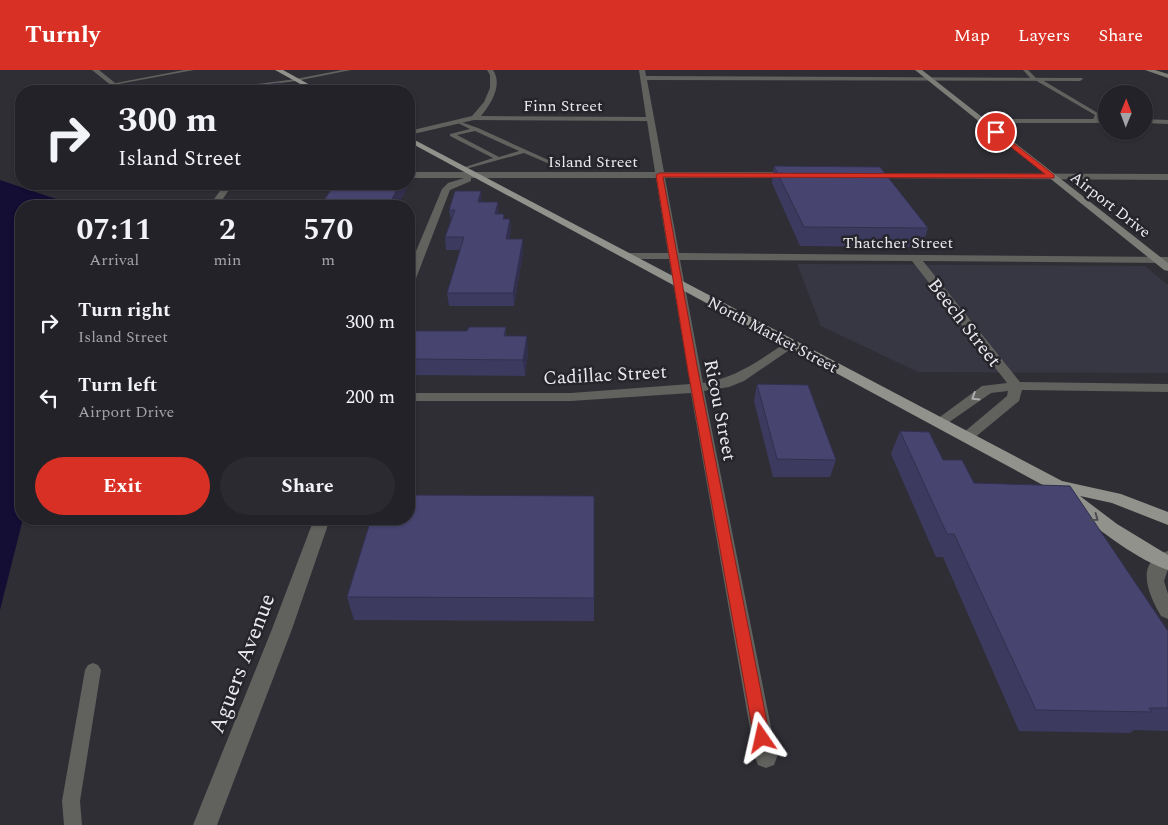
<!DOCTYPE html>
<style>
body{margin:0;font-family:Spectral,serif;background:#2b2a30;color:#f1f3f6;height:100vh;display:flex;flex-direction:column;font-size:19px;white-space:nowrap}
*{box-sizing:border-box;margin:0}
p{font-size:16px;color:#a3a4a8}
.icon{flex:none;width:28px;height:28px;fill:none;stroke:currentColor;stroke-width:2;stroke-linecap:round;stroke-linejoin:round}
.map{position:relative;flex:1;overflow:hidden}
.sheet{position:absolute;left:15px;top:130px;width:400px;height:325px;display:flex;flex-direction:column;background:#232228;border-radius:20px;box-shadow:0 1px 4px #0004,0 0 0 1px #403f45}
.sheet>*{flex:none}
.banner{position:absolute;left:15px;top:15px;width:400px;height:105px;border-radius:20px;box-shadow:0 1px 4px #0004,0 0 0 1px #403f45;background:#232228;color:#f1f3f6;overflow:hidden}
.needle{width:32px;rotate:1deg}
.fabs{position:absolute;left:1098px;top:15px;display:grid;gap:10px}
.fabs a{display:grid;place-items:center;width:55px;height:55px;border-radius:50%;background:#232228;box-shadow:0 1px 4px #0004,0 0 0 1px #403f45;font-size:25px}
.pin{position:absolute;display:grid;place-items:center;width:42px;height:42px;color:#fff;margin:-21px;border:2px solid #fff;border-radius:50%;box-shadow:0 1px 5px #0007}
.me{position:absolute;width:55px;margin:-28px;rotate:349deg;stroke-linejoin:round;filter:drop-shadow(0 0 4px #0008)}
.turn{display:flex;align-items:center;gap:18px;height:105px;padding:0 20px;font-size:22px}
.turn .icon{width:65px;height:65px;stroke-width:2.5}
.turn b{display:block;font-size:35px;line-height:42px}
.eta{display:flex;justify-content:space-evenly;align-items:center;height:85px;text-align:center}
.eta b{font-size:30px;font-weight:700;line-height:35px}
.action{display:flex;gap:10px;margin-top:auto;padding:10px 20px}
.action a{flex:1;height:58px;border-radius:30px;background:#d93025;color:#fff;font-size:20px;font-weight:700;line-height:58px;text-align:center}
.action a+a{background:#2b2a30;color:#f1f3f6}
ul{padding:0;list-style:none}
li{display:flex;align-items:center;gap:15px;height:75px;padding:0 20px}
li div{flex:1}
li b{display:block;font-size:19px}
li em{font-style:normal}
header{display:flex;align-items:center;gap:30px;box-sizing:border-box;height:70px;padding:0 25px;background:#d93025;color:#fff}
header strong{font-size:24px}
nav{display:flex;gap:28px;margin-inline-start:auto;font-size:18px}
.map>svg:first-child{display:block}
</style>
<header>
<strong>Turnly</strong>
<nav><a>Map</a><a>Layers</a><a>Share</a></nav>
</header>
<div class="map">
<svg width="1168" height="755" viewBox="0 0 1168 755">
<rect width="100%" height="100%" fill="#2f2e35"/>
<!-- built -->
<path fill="#373743" d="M 797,194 L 1145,196 L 1168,215 L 1168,303 L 918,302 L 821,256 Z"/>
<!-- water -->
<path fill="#140d34" d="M 0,110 L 77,136 L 21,136 L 23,449 L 0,540 Z"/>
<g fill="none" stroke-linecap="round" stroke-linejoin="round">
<!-- lane -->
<path fill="#61615e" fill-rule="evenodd" d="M 184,0 L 194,0 L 113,15 L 111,14 Z
M 342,0 L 351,0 L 296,11 L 216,21 L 204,21 L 296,9 Z
M 1023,0 L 1028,0 L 1036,8 L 1039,8 L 1101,45 L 1096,52 L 1092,52 L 1095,45 L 1035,10 L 1032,10 Z
M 458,51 L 478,58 L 557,94 L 552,95 L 524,83 L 462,100 L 462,98 L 493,88 L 450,66 L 450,64 L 470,59 L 458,53 ZM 475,61 L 519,81 L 499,87 L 457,65 Z
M 93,593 L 98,595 L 101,600 L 80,731 L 82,755 L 64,755 L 62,731 L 85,600 L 88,595 Z"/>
<!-- street -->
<path fill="#61615e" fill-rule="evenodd" d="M 92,0 L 99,0 L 125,21 L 118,21 Z
M 487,0 L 493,0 C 503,15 491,34 481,46 L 646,47 L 639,0 L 645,0 L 646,6 L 1082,8 L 1083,9 L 1080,11 L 647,10 L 664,102 L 792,102 L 796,105 L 792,108 L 665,108 L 679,183 L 1168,187 L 1168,193 L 923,191 L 1020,312 L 1168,314 L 1168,322 L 1022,320 L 1019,331 L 973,369 L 963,369 L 961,366 L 963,363 L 1007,326 L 1008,321 L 991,323 L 945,355 L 935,355 L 933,352 L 982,316 L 1007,313 L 912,191 L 680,190 L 703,313 C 736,308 760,290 788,271 L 792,270 L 798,274 L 744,311 L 729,317 L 704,321 L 777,687 L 774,695 L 766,698 L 758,695 L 755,687 L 691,323 L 571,331 L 409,331 L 409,323 L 571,323 L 690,314 L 669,189 L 628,189 L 623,186 L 628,183 L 668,183 L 656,108 L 471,108 L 471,111 L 450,120 L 415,211 L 409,214 L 409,198 L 442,119 L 448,113 L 464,108 L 409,108 L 409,102 L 655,102 L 647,51 L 474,50 L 409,65 L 409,61 L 472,46 L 484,32 L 490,18 L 490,5 Z
M 978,49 L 1106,49 L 1106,53 L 981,53 L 977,51 Z
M 1144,49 L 1168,50 L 1168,54 L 1144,53 Z
M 867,103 L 1168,104 L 1168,110 L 864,108 L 864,104 Z
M 225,114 L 233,114 L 218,136 L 209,136 Z
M 314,449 L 330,449 L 292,559 L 217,755 L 193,755 L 272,559 Z
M 1168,481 L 1168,499 L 1164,511 L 1168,524 L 1168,549 L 1161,546 C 1149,525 1133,492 1168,481 Z"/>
<!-- secondary -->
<path fill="#7c7d77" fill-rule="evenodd" d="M 915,0 L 922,0 L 1168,193 L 1168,201 L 1164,200 Z
M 1145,0 L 1155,0 L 1168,4 L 1168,8 Z"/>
<!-- primary -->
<path fill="#91928b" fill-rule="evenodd" d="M 275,0 L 283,0 L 321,21 L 313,21 Z
M 409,67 L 1062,411 L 1121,424 L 1168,442 L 1168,455 L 1112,433 L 1080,426 L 1117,454 L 1168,485 L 1168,500 C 1131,488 1081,446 1052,420 L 409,72 Z"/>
</g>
<!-- wall -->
<path fill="#3d3a60" d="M 774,96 L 928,158 L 922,177 L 800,176 L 772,113 Z
M 482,132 L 505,149 L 510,149 L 511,161 L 509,169 L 523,169 L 523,182 L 514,236 L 449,236 L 447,223 L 461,180 L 446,180 L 445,167 L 451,151 L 449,140 Z
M 506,257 L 506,266 L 528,283 L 525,306 L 409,305 L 409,261 L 467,261 Z
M 757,314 L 836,390 L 830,407 L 773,407 L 754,331 Z
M 900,361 L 943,390 L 1168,561 L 1168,661 L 1134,660 L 1130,663 L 1019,661 L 943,487 L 936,487 L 891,384 Z
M 347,527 L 594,528 L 594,551 L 354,550 Z"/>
<!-- shaded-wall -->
<path fill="#32304e" d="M 409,97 L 411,111 L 398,136 L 388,136 L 400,114 L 409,114 Z
M 481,121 L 482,133 L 478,132 Z
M 498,132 L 499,144 L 496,156 L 495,144 Z
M 510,149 L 511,161 L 507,182 L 506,169 Z
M 523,169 L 523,182 L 514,236 L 513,223 Z
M 527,266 L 528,283 L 525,306 L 523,290 Z"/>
<!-- building -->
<path fill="#474470" stroke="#32304e" d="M 279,13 L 293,21 L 233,21 L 232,20 Z
M 774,96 L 880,97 L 928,158 L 804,157 Z
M 335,114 L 400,114 L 388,136 L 320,136 Z
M 455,121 L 481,121 L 478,132 L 498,132 L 495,144 L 504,144 L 503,149 L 510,149 L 506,169 L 523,169 L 513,223 L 447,223 L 464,167 L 445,167 L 455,140 L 449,140 Z
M 469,257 L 506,257 L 504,266 L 527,266 L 523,290 L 409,289 L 409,261 L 467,261 Z
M 757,314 L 808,315 L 836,390 L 777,389 Z
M 900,361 L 929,362 L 943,390 L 962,390 L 974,413 L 1070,416 L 1168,561 L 1168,638 L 1149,638 L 1152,642 L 1036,640 L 954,464 L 947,464 Z
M 409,425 L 594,426 L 594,528 L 347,527 L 371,449 L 409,449 Z"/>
<!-- one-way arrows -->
<defs><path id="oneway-chevron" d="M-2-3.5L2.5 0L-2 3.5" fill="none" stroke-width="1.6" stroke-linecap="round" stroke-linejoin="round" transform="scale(1.25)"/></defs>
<use stroke="#acacad" href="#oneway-chevron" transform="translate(975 327) rotate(148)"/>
<use stroke="#4b4b4d" href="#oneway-chevron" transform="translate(1095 448) rotate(36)"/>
<!-- route -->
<path fill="#d93025" stroke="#8d1f18" d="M 993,61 L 998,61 L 1054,105 L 1054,108 L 663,107 L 698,301 L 770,668 L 768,673 L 762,675 L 756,673 L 754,668 L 688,301 L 656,105 L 660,103 L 1045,104 L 993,63 Z"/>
<g text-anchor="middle" stroke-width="5" stroke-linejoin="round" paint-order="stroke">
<!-- far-street labels -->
<g font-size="16" fill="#eaeaee" stroke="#25252b">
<text x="563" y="41">Finn Street</text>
<text x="593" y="97">Island Street</text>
<text transform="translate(1111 134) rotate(38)" y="6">Airport Drive</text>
<text x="898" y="178">Thatcher Street</text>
<text transform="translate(773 264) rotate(28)" y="6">North Market Street</text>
</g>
<!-- street labels -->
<g font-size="19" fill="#eaeaee" stroke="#25252b">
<text transform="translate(965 252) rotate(52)" y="7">Beech Street</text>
<text transform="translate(605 304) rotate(-3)" y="7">Cadillac Street</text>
<text transform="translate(721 340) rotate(79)" y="7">Ricou Street</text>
</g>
<!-- near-street labels -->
<g font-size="22" fill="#eaeaee" stroke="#25252b">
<text transform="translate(241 593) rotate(-69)" y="8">Aguers Avenue</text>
</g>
</g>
</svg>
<div class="fabs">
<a><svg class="needle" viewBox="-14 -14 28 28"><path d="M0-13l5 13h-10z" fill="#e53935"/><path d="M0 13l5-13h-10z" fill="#a3a4a8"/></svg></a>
</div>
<div class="pin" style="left:996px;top:62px;background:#d93025"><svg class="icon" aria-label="arrive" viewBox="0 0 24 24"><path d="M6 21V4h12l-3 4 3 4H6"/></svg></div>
<svg class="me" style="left:762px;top:668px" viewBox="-20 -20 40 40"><path d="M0-17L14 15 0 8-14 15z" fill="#d93025" stroke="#fff" stroke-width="4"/></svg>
<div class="banner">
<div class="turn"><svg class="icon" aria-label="right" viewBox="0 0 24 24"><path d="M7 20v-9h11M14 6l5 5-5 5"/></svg><div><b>300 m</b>Island Street</div></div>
</div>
<section class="sheet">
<div class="eta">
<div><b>07:11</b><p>Arrival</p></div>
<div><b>2</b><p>min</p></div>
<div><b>570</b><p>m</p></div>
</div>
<ul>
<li><svg class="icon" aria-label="right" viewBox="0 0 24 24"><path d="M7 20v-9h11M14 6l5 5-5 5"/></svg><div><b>Turn right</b><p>Island Street</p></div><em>300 m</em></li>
<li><svg class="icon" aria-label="left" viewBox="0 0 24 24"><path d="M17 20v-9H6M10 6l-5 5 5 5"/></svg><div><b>Turn left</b><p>Airport Drive</p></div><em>200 m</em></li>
</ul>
<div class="action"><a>Exit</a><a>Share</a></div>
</section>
</div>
